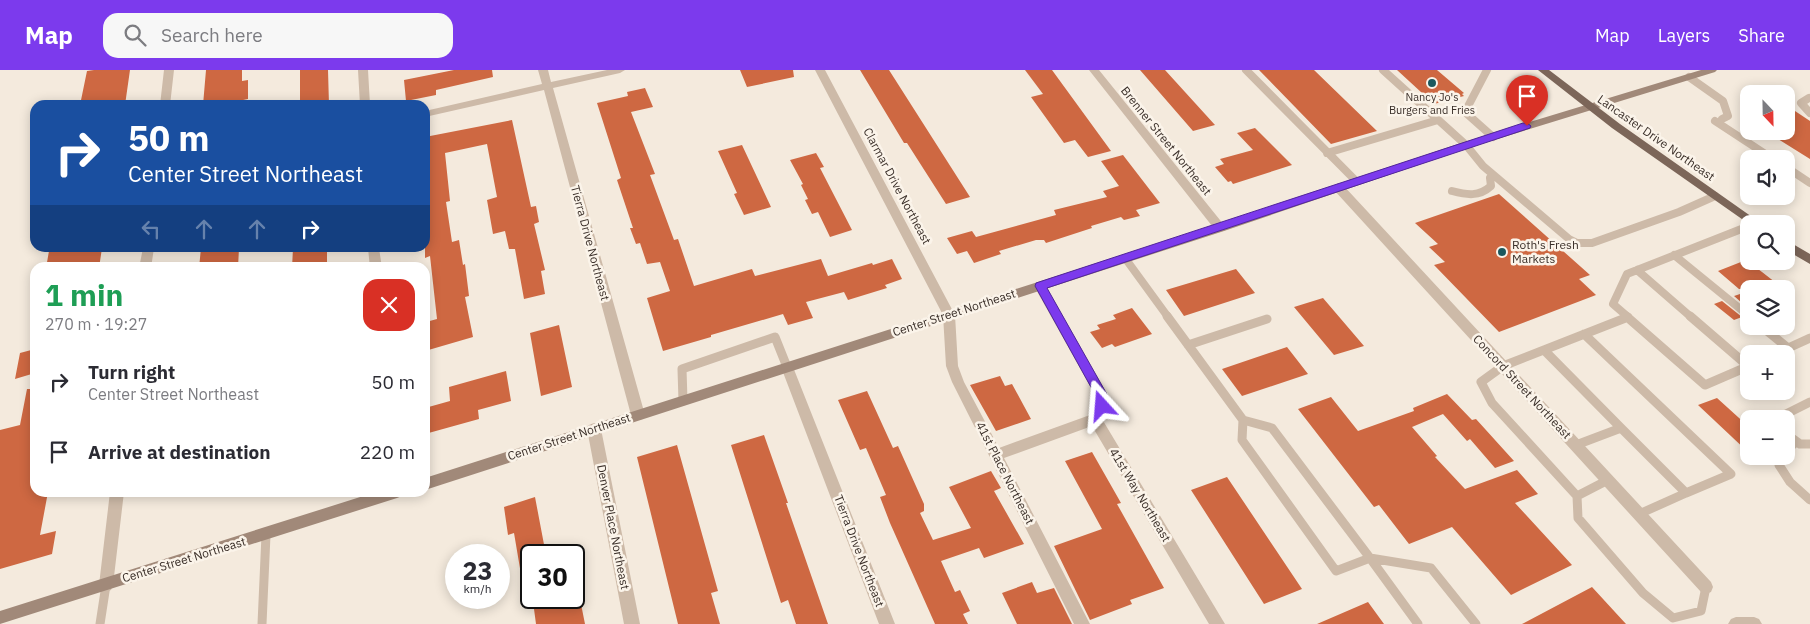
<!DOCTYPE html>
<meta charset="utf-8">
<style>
body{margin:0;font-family:"IBM Plex Sans",sans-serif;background:#f7f7f7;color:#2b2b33;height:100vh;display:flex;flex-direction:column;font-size:19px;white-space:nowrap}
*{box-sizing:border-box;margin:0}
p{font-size:16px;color:#7c7c81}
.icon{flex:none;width:28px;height:28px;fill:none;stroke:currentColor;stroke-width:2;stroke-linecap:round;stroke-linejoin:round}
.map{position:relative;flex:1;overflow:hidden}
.details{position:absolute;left:30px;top:192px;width:400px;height:235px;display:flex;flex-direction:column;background:#fff;border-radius:15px;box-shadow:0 2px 12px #0003}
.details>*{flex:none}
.hud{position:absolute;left:30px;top:30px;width:400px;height:152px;border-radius:15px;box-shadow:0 2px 12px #0003;background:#1a4fa0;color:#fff;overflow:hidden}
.needle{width:32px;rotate:158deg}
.fabs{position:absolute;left:1740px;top:15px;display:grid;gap:10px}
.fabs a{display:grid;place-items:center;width:55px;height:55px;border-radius:10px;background:#fff;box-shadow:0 2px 12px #0003;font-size:25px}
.speed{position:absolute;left:445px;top:474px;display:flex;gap:10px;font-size:25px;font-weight:700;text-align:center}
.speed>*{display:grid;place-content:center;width:65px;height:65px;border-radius:50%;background:#fff;box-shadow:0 2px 12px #0003;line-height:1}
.speed small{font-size:12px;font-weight:400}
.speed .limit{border:2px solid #111;border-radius:8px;background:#fff;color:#111}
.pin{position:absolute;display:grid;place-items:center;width:42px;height:42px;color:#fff;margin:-51px -21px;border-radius:50% 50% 50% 0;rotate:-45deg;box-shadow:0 0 5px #0007}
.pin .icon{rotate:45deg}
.me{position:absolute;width:55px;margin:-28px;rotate:341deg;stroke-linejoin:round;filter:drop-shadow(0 0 4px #0008)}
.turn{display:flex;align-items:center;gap:18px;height:105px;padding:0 15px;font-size:22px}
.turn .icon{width:65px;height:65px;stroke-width:2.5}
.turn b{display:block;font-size:35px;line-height:42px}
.lanes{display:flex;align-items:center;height:48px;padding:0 15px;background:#0003;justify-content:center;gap:25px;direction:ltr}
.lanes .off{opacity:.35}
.round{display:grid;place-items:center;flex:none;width:52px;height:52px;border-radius:15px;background:#f7f7f7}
.summary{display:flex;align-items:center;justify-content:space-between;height:85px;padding:0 15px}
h1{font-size:30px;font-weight:700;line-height:38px;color:#1e9e55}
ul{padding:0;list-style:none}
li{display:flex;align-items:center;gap:15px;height:70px;padding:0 15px}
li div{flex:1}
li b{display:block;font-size:19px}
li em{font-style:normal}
header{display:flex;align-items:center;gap:30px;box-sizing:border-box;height:70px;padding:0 25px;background:#7c3aed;color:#fff}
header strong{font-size:24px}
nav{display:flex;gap:28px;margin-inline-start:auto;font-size:18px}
.search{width:350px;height:45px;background:#f7f7f7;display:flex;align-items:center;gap:12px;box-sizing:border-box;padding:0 18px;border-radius:15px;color:#7c7c81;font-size:19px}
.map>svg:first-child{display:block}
</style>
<header>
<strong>Map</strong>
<div class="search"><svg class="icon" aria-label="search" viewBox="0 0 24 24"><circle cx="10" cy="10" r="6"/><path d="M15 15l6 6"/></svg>Search here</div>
<nav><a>Map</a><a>Layers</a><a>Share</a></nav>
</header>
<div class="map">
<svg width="1810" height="554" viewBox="0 0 1810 554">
<rect width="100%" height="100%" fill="#f4eadd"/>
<!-- building -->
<path fill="#ce6842" d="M 94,0 L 130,0 L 125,35 L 80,35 L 87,1 Z
M 206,0 L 242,0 L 242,11 L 248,10 L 248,29 L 219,35 L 203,35 Z
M 300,0 L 328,0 L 329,35 L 300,35 Z
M 454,0 L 492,0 L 493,7 L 436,20 L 436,25 L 406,31 L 404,10 Z
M 740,0 L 793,0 L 794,7 L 747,17 Z
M 860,0 L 889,0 L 970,127 L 946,134 L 907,73 L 904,73 Z
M 1025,0 L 1052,0 L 1111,81 L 1088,87 L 1075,70 L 1064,73 L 1031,27 L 1043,24 Z
M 1140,0 L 1165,0 L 1215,55 L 1193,61 Z
M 1259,0 L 1314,0 L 1377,61 L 1331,74 Z
M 1397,0 L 1437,0 L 1464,23 L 1462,24 L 1464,26 L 1434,34 Z
M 645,18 L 653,37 L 631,42 L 655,104 L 650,105 L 674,170 L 678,169 L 694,216 L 752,199 L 755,206 L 821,189 L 828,206 L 872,193 L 873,195 L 892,189 L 902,209 L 885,215 L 887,218 L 848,230 L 844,222 L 806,232 L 813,248 L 788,255 L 783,244 L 711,265 L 711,267 L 663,281 L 647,228 L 670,221 L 660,192 L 647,194 L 640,173 L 636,174 L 630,158 L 633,158 L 617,110 L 621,108 L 597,33 L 628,26 L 627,22 Z
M 1786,35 L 1810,51 L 1810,89 L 1765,61 L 1786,61 Z
M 512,50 L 531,137 L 536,136 L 539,152 L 534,154 L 545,200 L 541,201 L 545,224 L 524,229 L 515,179 L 509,179 L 505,161 L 493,164 L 487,130 L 497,127 L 487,74 L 445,83 L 450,131 L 446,132 L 452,172 L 459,170 L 463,195 L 465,194 L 469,226 L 465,227 L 473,267 L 425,281 L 425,265 L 428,264 L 426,252 L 437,249 L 430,186 L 425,188 L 425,67 Z
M 1255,58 L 1292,95 L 1233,114 L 1231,111 L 1228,112 L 1215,97 L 1224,94 L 1220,89 L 1253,80 L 1237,63 Z
M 742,75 L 771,137 L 744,145 L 734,124 L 737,123 L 718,81 Z
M 816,83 L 824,97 L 820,98 L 852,160 L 830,167 L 818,142 L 812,144 L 805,130 L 808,129 L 801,115 L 803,114 L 790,90 Z
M 1123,85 L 1160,133 L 1136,140 L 1140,146 L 1124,150 L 1121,147 L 1091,156 L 1092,158 L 1046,173 L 1044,170 L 1036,170 L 999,181 L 1001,184 L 974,193 L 967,181 L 957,184 L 947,168 L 972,161 L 976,167 L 1056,145 L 1054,140 L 1107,127 L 1103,121 L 1119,116 L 1101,91 Z
M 1499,124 L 1590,205 L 1579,209 L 1596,225 L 1499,262 L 1434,195 L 1445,192 L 1429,177 L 1438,174 L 1415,153 Z
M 64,178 L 102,178 L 99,198 L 46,198 L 49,181 Z
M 201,178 L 239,178 L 238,198 L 199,198 Z
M 293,178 L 327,178 L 327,198 L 292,198 Z
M 1746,190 L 1762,202 L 1784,219 L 1739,219 L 1718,201 Z
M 1236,199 L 1255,223 L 1184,246 L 1166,220 Z
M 1749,221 L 1749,239 L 1734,226 Z
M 1323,228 L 1364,276 L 1334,285 L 1294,237 Z
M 1722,231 L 1742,247 L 1734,250 L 1714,234 Z
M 1132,238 L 1152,264 L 1115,277 L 1112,274 L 1102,278 L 1090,262 L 1100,259 L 1097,255 L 1116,249 L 1113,245 Z
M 559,255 L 572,317 L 541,326 L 530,263 Z
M 1287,277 L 1308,304 L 1242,326 L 1222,299 Z
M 35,279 L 35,303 L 15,309 L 20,283 Z
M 506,301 L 511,331 L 478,340 L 479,349 L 425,364 L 425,338 L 450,331 L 449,317 Z
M 1000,306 L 1005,316 L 1012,314 L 1031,349 L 996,361 L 970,315 Z
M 27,319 L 35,319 L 35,422 L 48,422 L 40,465 L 56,461 L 52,484 L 0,499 L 0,360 L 20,355 Z
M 867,321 L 893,378 L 898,376 L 924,434 L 924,441 L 920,443 L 933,470 L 971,458 L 949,417 L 991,401 L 1001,418 L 994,421 L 1024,474 L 984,488 L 979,478 L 941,491 L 955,522 L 960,520 L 970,541 L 963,544 L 968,554 L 935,554 L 890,453 L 880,427 L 886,425 L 866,378 L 860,380 L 838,330 Z
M 1447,324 L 1472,350 L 1476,349 L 1514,391 L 1495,398 L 1470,369 L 1467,371 L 1443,344 L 1412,357 L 1437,386 L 1435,387 L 1465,419 L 1517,400 L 1538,424 L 1515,433 L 1572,495 L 1511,525 L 1452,457 L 1409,474 L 1379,435 L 1374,437 L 1298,339 L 1331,327 L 1358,361 L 1414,341 L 1413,338 Z
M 1717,328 L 1749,357 L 1749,383 L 1698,335 Z
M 764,365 L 788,433 L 786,433 L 828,554 L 796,554 L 788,530 L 781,533 L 731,375 Z
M 677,375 L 718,521 L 711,523 L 720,554 L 678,554 L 637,387 Z
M 1092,382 L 1121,433 L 1117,434 L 1164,518 L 1130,530 L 1132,534 L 1090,550 L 1054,476 L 1102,459 L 1065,391 Z
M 1227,407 L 1302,519 L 1264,534 L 1191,420 Z
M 535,427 L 546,485 L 531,485 L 531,515 L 523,516 L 514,463 L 508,465 L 504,437 Z
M 1032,512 L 1037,523 L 1054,518 L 1072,554 L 1017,554 L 1002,523 Z
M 1592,517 L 1626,554 L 1522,554 Z
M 579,524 L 585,554 L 536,554 L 534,539 Z
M 1368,532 L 1384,554 L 1317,554 Z"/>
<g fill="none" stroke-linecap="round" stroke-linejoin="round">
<!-- lane-far1 -->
<path stroke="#cdbaa8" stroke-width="8" d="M 1246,0 L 1356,111
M 1383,0 L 1466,75 L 1483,96 L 1569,169 L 1577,173 L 1592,173 L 1679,142 L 1715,126
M 1487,0 L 1465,42 L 1493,67
M 1689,7 L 1723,31 L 1728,46 L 1722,49
M 1809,28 L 1801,33 L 1810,43
M 1715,51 L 1773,89
M 1327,83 L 1438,50
M 1786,97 L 1810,113
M 1452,121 C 1467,125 1479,127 1491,116 L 1490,108
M 1674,185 L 1749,246
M 1125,188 L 1168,247
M 1637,200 L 1691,247
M 1628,247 L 1613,234 L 1627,204 L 1749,156"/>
<!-- lane -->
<path stroke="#cdbaa8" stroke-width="9" d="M 1167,246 L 1243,350
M 1626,246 L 1705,315 L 1749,296
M 1690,246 L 1748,296
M 1628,247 L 1503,296 L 1481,312 L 1492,333 L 1577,426 L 1578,448 L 1643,523 L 1673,548 L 1701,541 L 1706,517
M 1761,256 L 1788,278
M 1584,264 L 1731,404 L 1686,423
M 1188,275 L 1267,249
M 1544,280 L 1621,358 L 1576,375
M 1775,284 L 1810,268
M 683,331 L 682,299 L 775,267 L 787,297
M 1776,349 L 1810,332
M 1243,350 L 1272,358 L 1370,488 L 1336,501 L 1242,370 Z
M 1621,358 L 1686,423 L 1639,444
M 1786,364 L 1800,374 L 1810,374
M 1786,381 L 1796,372
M 1783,386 L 1779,395 L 1790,412 L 1810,430
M 1577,426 L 1608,410
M 1370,488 L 1431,498 L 1476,554
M 1370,488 L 1418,554
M 100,554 L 106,515
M 262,554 L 266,465"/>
<!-- street -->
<path fill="#cdbaa8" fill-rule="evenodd" d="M 164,0 L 174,0 L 170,35 L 160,35 Z
M 358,0 L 368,0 L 370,35 L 360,35 Z
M 538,0 L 548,0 L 551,12 L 607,0 L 625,0 L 620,3 L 553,18 L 645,345 L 643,349 L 638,350 L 633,349 L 631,345 L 544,20 L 425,47 L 425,41 L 542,14 Z
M 815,0 L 825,0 L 955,245 L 958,296 L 964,312 L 999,378 L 1090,345 L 1096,336 L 1096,327 L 1034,216 L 1040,212 L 1044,213 L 1109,327 L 1109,336 L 1102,349 L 1225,554 L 1209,554 L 1092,356 L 1004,388 L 1090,554 L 1074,554 L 952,312 L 946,296 L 943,245 Z
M 1089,0 L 1099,0 L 1224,155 L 1226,158 L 1224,161 L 1216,161 Z
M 1338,113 L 1342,114 L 1711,512 L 1713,517 L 1711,522 L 1706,524 L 1701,522 L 1334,120 L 1333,117 Z
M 143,178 L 154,178 L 151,198 L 139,198 Z
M 368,178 L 379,178 L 382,198 L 370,198 Z
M 787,292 L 791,293 L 793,297 L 895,554 L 879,554 L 781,297 L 783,293 Z
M 594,353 L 599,355 L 601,359 L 640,554 L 624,554 L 587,359 L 589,355 Z
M 110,422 L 124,422 L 113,515 L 111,520 L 106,522 L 101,520 L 99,515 Z
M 1736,547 L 1754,547 L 1759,549 L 1762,554 L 1728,554 L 1731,549 Z"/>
<!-- secondary -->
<path fill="#a18979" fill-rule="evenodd" d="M 1701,0 L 1717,0 L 1715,2 L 1468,78 L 1224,161 L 425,420 L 425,408 L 1216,155 L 1461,73 Z
M 376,422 L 404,422 L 402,426 L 397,428 L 0,554 L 0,541 Z"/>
<!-- primary -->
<path fill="#7c6659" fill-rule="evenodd" d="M 1538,0 L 1549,0 L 1620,54 L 1762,154 L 1749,154 L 1612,58 Z
M 1786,170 L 1810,184 L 1810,194 L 1786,180 Z"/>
</g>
<!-- route -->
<path fill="#7c3aed" stroke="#51269a" d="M 1523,53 L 1527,53 L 1531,56 L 1530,58 L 1047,218 L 1109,328 L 1107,339 L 1098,339 L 1097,328 L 1035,216 L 1036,213 Z"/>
<!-- markers -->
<g fill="#1b585e" stroke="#fbf4ea" stroke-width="2">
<circle cx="1432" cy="13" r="5"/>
<circle cx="1502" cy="182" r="5"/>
</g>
<g text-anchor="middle" stroke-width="5" stroke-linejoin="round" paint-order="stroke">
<!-- far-poi labels -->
<g font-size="11" fill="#3a2f29" stroke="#fbf4ea">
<text x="1432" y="31">Nancy Jo's<tspan x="1432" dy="13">Burgers and Fries</tspan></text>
</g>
<!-- street labels -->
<g font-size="12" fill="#3a2f29" stroke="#fbf4ea">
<text transform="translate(1656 68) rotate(35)" y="4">Lancaster Drive Northeast</text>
<text transform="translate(1166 71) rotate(51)" y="4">Brenner Street Northeast</text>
<text transform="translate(897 116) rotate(62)" y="4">Clarmar Drive Northeast</text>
<text transform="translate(590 173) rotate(75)" y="4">Tierra Drive Northeast</text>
<text transform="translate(954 243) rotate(-18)" y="4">Center Street Northeast</text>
<text transform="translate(1522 317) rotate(47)" y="4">Concord Street Northeast</text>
<text transform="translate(569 367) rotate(-18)" y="4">Center Street Northeast</text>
<text transform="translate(1005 403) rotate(63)" y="4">41st Place Northeast</text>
<text transform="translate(1140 425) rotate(59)" y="4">41st Way Northeast</text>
<text transform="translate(613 457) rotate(79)" y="4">Denver Place Northeast</text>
<text transform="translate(859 481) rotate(69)" y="4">Tierra Drive Northeast</text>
<text transform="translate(184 490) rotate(-17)" y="4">Center Street Northeast</text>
</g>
<!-- poi labels -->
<g font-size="12" fill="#3a2f29" stroke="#fbf4ea" text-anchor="start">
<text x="1512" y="179">Roth's Fresh<tspan x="1512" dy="14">Markets</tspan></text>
</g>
</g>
</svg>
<div class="fabs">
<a><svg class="needle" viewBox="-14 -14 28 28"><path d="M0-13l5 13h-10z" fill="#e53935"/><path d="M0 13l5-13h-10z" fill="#7c7c81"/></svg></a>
<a><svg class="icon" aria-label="sound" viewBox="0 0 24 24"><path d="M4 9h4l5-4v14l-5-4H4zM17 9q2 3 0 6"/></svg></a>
<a><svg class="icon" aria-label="search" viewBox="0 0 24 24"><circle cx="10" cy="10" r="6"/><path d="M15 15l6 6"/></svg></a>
<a><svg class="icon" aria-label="layers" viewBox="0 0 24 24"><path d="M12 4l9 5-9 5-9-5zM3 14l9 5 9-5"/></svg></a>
<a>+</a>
<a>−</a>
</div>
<div class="speed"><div>23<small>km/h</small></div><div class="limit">30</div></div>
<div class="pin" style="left:1527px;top:56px;background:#d93025"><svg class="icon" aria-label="arrive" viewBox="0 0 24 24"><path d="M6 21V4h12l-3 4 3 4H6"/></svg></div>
<svg class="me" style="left:1102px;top:336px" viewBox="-20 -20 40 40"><path d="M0-17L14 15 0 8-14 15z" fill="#7c3aed" stroke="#fff" stroke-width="4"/></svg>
<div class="hud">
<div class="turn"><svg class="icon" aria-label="right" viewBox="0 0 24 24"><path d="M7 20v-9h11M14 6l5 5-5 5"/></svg><div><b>50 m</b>Center Street Northeast</div></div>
<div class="lanes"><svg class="icon off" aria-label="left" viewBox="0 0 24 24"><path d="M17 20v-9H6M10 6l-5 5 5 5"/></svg><svg class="icon off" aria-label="ahead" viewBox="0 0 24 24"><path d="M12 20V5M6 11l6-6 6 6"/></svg><svg class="icon off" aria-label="ahead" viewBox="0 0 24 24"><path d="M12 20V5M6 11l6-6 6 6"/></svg><svg class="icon" aria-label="right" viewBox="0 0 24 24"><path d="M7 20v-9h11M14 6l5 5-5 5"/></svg></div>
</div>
<section class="details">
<div class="summary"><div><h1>1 min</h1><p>270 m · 19:27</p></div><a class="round" style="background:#d93025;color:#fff"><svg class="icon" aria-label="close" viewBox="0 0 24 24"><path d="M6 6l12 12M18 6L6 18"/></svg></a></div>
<ul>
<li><svg class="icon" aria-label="right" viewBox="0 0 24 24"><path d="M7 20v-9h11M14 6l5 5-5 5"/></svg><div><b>Turn right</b><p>Center Street Northeast</p></div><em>50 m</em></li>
<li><svg class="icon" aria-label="arrive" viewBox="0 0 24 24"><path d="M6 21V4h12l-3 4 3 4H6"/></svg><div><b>Arrive at destination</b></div><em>220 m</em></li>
</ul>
</section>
</div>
